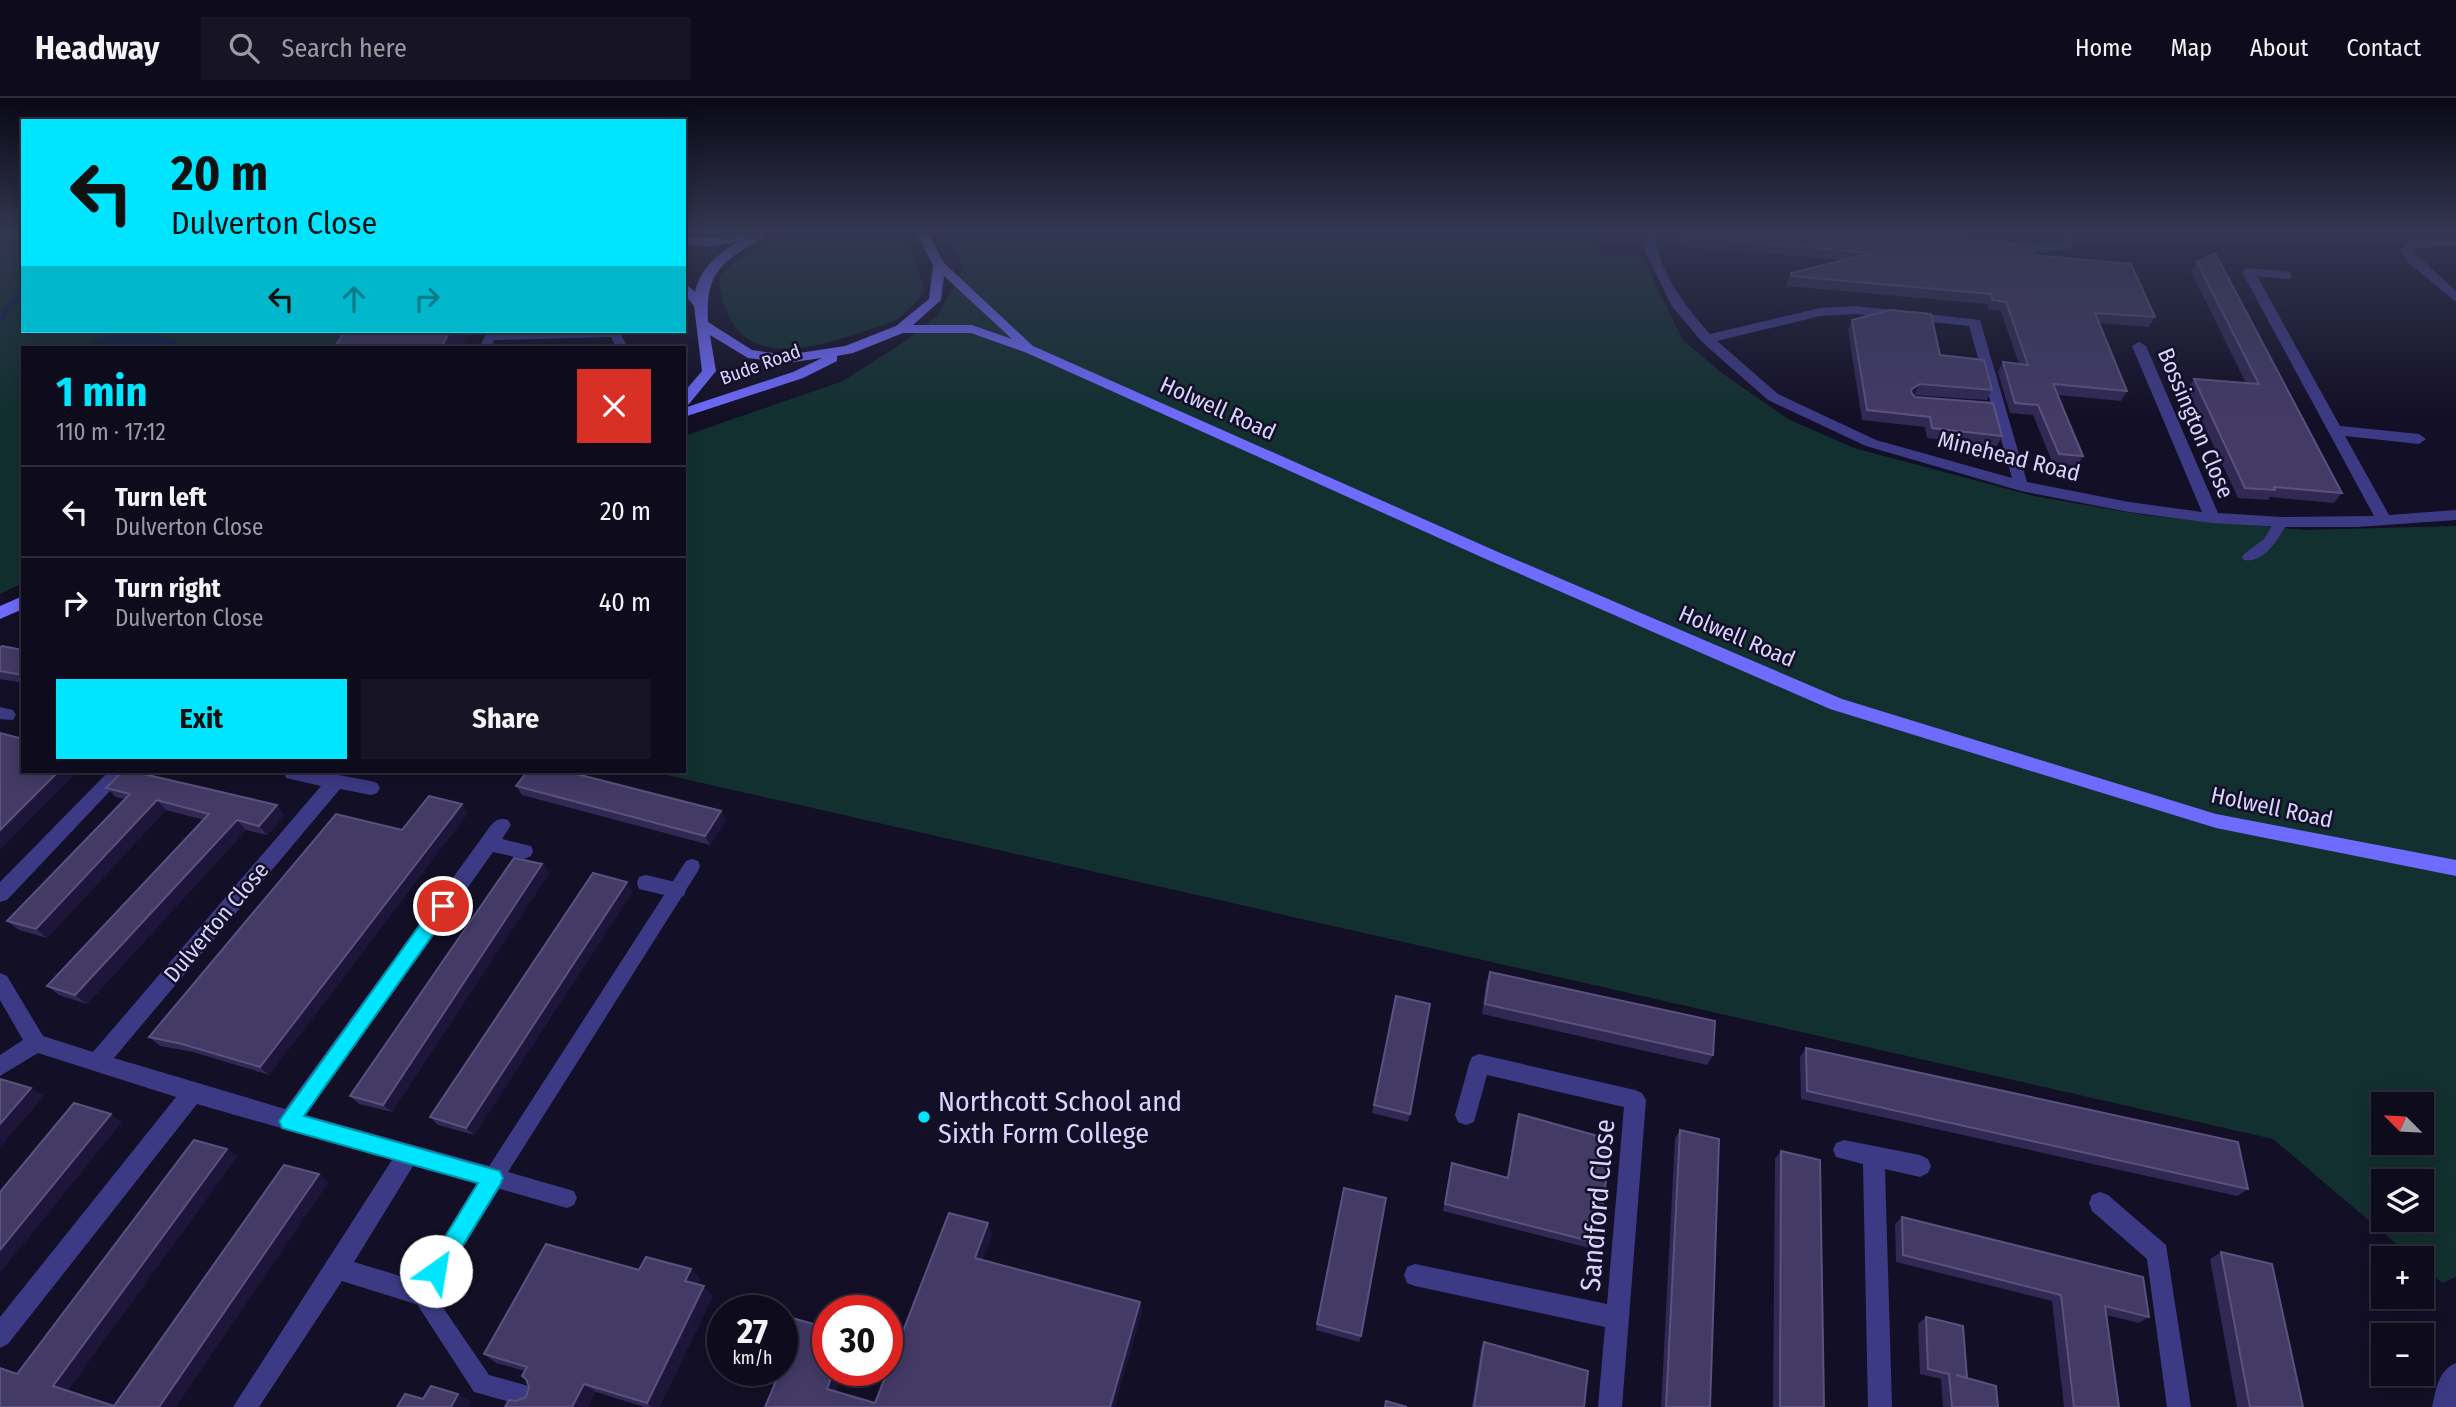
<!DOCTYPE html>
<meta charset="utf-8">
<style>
body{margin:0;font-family:"Fira Sans Condensed",sans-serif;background:#171425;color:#f1f3f6;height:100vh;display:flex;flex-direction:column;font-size:26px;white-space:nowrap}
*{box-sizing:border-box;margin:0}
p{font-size:23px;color:#9b9ba3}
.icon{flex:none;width:38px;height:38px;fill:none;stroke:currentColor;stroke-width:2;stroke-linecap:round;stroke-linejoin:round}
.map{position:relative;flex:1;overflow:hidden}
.sheet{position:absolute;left:21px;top:248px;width:665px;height:427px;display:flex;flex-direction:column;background:#0e0b1c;border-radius:0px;box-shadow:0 4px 18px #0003,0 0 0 2px #2e2b3b}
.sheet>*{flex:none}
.guide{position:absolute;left:21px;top:21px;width:665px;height:214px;border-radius:0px;box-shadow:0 4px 18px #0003,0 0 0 2px #2e2b3b;background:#00e5ff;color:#111;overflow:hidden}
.needle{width:46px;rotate:294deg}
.buttons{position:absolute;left:2371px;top:994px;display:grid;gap:14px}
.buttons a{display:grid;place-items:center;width:63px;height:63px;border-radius:0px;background:#0e0b1c;box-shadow:0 4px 18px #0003,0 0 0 2px #2e2b3b;font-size:35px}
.speed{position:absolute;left:707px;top:1197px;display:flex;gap:14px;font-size:35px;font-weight:700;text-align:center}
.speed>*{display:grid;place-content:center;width:91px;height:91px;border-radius:50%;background:#0e0b1c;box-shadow:0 4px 18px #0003,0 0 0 2px #2e2b3b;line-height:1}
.speed small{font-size:18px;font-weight:400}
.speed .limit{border:10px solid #d22;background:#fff;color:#111}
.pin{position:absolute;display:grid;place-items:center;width:60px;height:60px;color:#fff;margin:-30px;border:4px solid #fff;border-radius:50%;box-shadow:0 2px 7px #0007}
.me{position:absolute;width:77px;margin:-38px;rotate:32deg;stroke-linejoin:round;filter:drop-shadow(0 0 5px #0008)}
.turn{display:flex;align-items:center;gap:24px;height:147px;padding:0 35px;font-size:32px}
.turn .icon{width:91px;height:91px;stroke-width:2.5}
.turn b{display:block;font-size:49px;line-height:60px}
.lanes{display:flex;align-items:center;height:66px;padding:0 35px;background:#0003;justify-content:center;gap:35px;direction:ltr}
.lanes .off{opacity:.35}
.round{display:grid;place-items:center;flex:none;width:74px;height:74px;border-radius:0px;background:#171425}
.summary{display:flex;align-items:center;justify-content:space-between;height:119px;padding:0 35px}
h1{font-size:42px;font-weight:700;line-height:52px;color:#00e5ff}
.primary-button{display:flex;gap:14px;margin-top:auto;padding:14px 35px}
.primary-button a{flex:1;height:80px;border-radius:0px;background:#00e5ff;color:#111;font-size:28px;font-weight:700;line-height:80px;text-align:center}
.primary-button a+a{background:#171425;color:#f1f3f6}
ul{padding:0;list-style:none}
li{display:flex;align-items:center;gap:21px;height:91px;padding:0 35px;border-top:2px solid #2e2b3b}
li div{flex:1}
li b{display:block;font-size:26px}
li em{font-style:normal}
header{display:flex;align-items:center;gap:42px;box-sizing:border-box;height:98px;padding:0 35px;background:#0e0b1c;border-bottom:2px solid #2e2b3b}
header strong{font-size:33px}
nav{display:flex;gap:38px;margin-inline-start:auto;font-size:24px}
.search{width:490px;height:63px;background:#171425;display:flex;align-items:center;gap:18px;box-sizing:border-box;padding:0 24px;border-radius:0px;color:#9b9ba3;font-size:26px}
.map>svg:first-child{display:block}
</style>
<header>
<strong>Headway</strong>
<div class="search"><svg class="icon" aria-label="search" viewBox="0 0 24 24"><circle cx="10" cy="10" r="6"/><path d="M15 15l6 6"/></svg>Search here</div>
<nav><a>Home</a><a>Map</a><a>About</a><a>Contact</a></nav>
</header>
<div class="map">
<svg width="2456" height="1309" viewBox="0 0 2456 1309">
<rect width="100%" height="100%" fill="#130f26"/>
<!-- green -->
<path fill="#12302f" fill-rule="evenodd" d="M 0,135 L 23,135 L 23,233 L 361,233 L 347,250 L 23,250 L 23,485 L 0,496 Z
M 806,135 L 898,136 L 909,145 L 925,193 C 917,202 909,213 899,220 C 888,227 871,230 859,235 C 815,250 749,269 727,214 C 722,201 719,192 720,178 C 744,152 772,144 806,135 Z
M 943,135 L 1592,135 L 1603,158 L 1642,159 L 1683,242 L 1723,276 L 1790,322 L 1854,350 L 2034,398 L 2144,417 L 2304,432 L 2456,428 L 2456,1179 L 2442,1185 L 2422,1168 L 2422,1160 L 2413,1160 L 2273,1041 L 654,674 L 684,674 L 684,338 L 843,283 L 907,242 L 939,216 L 964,169 ZM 2384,1006 L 2422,1006 L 2422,1045 L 2384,1045 ZM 2384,1083 L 2422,1083 L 2422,1122 L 2384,1122 Z"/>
<!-- water -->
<path fill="#0c2248" d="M 132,233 L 144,233 L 177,243 L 176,250 L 83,250 C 94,239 117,235 132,233 Z"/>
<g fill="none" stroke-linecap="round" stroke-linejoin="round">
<!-- stream -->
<path stroke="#0c2248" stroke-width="7" d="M 0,221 L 23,192"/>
<!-- lane -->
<path fill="#3d3a85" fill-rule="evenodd" d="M 619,233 L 628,250 L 616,250 L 611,239 L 494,242 L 491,250 L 479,250 L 486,236 L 490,235 Z
M 2281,419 L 2288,424 C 2279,439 2265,466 2244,462 L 2242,459 L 2244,456 L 2264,441 L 2276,421 Z
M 692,761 L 698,763 L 700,768 L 698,773 L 508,1074 L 574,1093 L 577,1100 L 574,1107 L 567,1110 L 486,1087 L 483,1080 L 486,1073 L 686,763 Z
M 422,1186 L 429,1189 L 489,1277 L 536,1290 L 539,1298 L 536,1306 L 528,1309 L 474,1294 L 415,1203 L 412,1196 L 415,1189 Z"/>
<!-- street -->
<path fill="#3d3a85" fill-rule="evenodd" d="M 1643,135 L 1655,135 C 1658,174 1685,208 1710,236 L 1820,210 L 1856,208 L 1980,222 L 2027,384 L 2129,404 L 2202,414 L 2132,248 L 2139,244 L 2146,248 L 2218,415 L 2281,419 L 2374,418 L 2242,174 L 2248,170 L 2291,174 L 2291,180 L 2287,181 L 2257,178 L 2340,328 L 2419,336 L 2426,341 L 2419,346 L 2345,338 L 2389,417 L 2456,412 L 2456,422 L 2357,429 L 2281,429 L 2212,425 L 2129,414 L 2021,393 L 1866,348 L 1768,302 L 1702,244 L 1671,207 L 1644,151 ZM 1856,216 L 1969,228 L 2012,380 L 1876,342 L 1778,296 L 1717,243 L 1820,218 Z
M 2066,135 L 2078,135 L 2070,150 L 2066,151 C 2047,153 2017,160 2001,149 C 2007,145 2049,145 2061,144 Z
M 2456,140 L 2456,148 L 2416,150 L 2413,153 L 2456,193 L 2456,204 L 2409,165 L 2400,152 L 2413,142 Z
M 0,609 L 13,612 L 16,617 L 13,622 L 0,621 Z
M 108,674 L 128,674 L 7,802 L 0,804 L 0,784 Z
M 284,674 L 322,674 L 371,683 L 377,685 L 380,690 L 377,695 L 371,697 L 340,691 L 114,960 L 285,1011 L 481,741 C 489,731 494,717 508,722 L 511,727 L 502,741 L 531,748 L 533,753 L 531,758 L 524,761 L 493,754 L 306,1017 L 493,1069 L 501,1072 L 504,1080 L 501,1088 L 430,1204 L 422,1208 L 342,1183 L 259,1309 L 233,1309 L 392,1062 L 197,1006 L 8,1246 L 0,1250 L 0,1219 L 176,999 L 38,955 L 0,978 L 0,957 L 23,942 L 0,902 L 0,875 L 7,878 L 43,938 L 93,954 L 321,688 L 286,680 ZM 413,1068 L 477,1086 L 417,1183 L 354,1164 Z
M 646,777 L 684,786 L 686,792 L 684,798 L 677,800 L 639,791 L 637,785 L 639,779 Z
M 1479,956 L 1635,992 L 1642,995 L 1646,1002 L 1622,1309 L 1598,1309 L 1605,1229 L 1415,1188 L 1407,1185 L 1404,1177 L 1407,1169 L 1415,1166 L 1607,1206 L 1624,1009 L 1487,977 L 1474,1024 L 1466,1027 L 1458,1024 L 1455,1017 L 1469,966 L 1472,959 Z
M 1844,1042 L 1920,1057 L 1928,1061 L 1931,1068 L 1928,1075 L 1920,1079 L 1885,1071 L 1892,1309 L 1868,1309 L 1863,1066 L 1836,1059 L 1833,1052 L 1836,1045 Z
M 2100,1094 L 2108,1097 L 2166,1147 L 2191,1309 L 2167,1309 L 2147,1161 L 2092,1113 L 2089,1105 L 2092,1097 Z
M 2456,1265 L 2456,1309 L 2432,1309 C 2436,1292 2438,1272 2456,1265 Z"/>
<!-- secondary -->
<path fill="#6f6bff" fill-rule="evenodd" d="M 743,135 L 750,137 L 769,135 C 763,141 754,145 746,150 C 713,169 706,187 708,224 L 752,252 L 786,257 L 845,248 L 896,228 L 929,201 L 933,167 L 916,135 L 928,135 L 944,165 L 1033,248 L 1498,454 L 1842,601 L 2216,716 L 2456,762 L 2456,778 L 2216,730 L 1830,611 L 1488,462 L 1027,255 L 971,235 L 903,235 L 853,255 L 837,258 L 837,263 L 803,280 L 684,319 L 684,310 L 793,274 L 822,260 L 786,265 L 748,260 L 710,237 L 716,273 L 689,306 L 684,307 L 684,294 L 702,273 L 694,208 L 684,196 L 684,184 L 695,194 C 700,170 720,154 741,142 L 714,148 L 684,147 L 684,139 L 714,140 ZM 944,178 L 1012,241 L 972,227 L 913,227 L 941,202 Z
M 23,498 L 23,511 L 0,521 L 0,508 Z"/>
</g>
<!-- wall -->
<path fill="#312854" d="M 1679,135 L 1894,135 L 2034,157 L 2155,219 L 2149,229 L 2099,225 L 2127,293 L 2121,303 L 2058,297 L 2083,358 L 2077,368 L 2053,366 L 2033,317 L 2010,315 L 1998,274 L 2003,264 L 2019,266 L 2001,213 L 1989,212 L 1987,206 L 1787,188 L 1787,185 L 1791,175 L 1842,162 L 1680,148 Z
M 1911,135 L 2022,135 L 2018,143 Z
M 2197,164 L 2342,395 L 2334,405 L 2270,399 L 2268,402 L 2238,400 L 2187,291 L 2194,281 L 2246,285 L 2191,174 Z
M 1852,222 L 1940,257 L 1992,292 L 1987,302 L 1914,297 L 2002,338 L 1997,348 L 1927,340 L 1925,329 L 1862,322 L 1848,232 Z
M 0,550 L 23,552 L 23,585 L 0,581 Z
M 516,688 L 721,713 L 726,722 L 710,747 L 522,697 Z
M 106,690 L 285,717 L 267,737 L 246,732 L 87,906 L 59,897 L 47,888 L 204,722 L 166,712 L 47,840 L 19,832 L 7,823 L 124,701 L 116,699 Z
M 468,715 L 269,977 L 193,954 L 160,948 L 149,939 L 402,732 Z
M 542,766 L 549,775 L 392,1014 L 359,1006 L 350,998 Z
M 633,793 L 474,1037 L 438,1027 L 430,1019 Z
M 1490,874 L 1713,957 L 1707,967 L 1482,916 L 1486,885 Z
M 1396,898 L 1410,1016 L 1408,1024 L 1372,1015 Z
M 1806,950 L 2248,1091 L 2237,1098 L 1801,1001 L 1800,959 Z
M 1519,1016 L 1603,1103 L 1601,1146 L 1597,1152 L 1443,1113 L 1450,1073 L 1452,1065 L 1507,1079 L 1516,1024 Z
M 1680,1032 L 1710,1309 L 1661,1309 L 1675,1040 Z
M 1781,1053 L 1824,1309 L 1773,1309 L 1775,1061 Z
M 1344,1090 L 1361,1238 L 1359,1244 L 1316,1232 Z
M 1902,1119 L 2149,1219 L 2139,1225 L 2106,1217 L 2119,1309 L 2064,1309 L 2052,1203 L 1896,1164 L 1895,1126 Z
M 992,1136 L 982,1162 L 1140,1204 L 1142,1213 L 1114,1309 L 765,1309 L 775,1287 L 752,1281 L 744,1272 L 844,1272 L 836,1293 L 875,1305 Z
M 2221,1154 L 2303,1309 L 2237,1309 L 2210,1161 Z
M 691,1171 L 700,1181 L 697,1186 L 713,1198 L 659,1309 L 644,1309 L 596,1294 L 516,1303 L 526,1299 L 529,1289 L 525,1273 L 496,1265 L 484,1256 Z
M 1926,1219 L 1967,1280 L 1998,1309 L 1943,1309 L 1941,1281 L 1920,1276 L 1918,1226 Z
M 1484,1244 L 1584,1309 L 1472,1309 L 1481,1250 Z"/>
<!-- shaded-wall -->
<path fill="#1d163a" d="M 450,233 L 468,233 L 469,234 L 460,250 L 441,250 Z
M 1920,286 L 1915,296 L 1908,301 L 1912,291 Z
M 58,674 L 77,674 L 0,752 L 0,732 Z
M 157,702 L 166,712 L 47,840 L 36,831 Z
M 462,706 L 468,715 L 269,977 L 260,969 Z
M 277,707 L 285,717 L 267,737 L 259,728 Z
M 721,713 L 726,722 L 710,747 L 705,738 Z
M 237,722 L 246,732 L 87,906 L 75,897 Z
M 542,766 L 549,775 L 392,1014 L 383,1007 Z
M 627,784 L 633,793 L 474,1037 L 466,1030 Z
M 31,990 L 44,998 L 0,1049 L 0,1026 Z
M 111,1016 L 122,1024 L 0,1175 L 0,1152 Z
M 227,1051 L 238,1058 L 67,1294 L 53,1288 Z
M 319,1076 L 329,1084 L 176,1309 L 159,1309 Z
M 988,1125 L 992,1136 L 979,1170 L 975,1160 Z
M 691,1171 L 700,1181 L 694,1193 L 685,1183 Z
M 704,1188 L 713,1198 L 659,1309 L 652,1309 L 647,1305 Z
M 1140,1204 L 1142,1213 L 1114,1309 L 1110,1309 Z
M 834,1272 L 844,1272 L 834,1299 L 827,1291 Z
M 584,1286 L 596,1294 L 588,1309 L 572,1309 Z
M 458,1296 L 472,1304 L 469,1309 L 451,1309 Z"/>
<!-- building -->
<path fill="#433a66" stroke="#5a527e" stroke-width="2" d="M 1682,135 L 1895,135 L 2029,147 L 2034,157 L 2131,166 L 2155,219 L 2095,215 L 2127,293 L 2053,286 L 2083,358 L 2059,356 L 2038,307 L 2015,305 L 2003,264 L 2028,267 L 2006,204 L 1993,202 L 1991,196 L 1791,178 L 1791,175 L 1872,155 L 1682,138 Z
M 2215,155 L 2342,395 L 2274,389 L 2275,392 L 2245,390 L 2194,281 L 2259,286 L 2197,164 Z
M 1890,212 L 1931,216 L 1940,257 L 1984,262 L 1992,292 L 1920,286 L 1912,291 L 1911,294 L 1915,299 L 1993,305 L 2002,338 L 1932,330 L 1930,319 L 1867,312 L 1852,222 Z
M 345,233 L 450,233 L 441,250 L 334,250 Z
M 2,548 L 23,552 L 23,577 L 0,573 L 0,550 Z
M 0,635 L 23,641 L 23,674 L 58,674 L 0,732 Z
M 122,674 L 135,674 L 277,707 L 259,728 L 237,722 L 75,897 L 47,888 L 209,716 L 157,702 L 36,831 L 7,823 L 130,696 L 106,690 Z
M 527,674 L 569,674 L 721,713 L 705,738 L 516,688 Z
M 429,698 L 462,706 L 260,969 L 182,946 L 149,939 L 336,716 L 402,732 Z
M 514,760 L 542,766 L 383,1007 L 350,998 Z
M 593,775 L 627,784 L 466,1030 L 430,1019 Z
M 1490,874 L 1715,923 L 1713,957 L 1485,906 Z
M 1396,898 L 1430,906 L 1410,1016 L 1374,1007 Z
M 1806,950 L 2238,1044 L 2248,1091 L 1807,993 Z
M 0,981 L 31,990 L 0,1026 Z
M 74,1005 L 111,1016 L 0,1152 L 0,1094 Z
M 1519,1016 L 1612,1042 L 1603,1103 L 1601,1146 L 1445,1106 L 1452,1065 L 1508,1080 Z
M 1680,1032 L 1719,1041 L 1710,1309 L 1666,1309 Z
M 194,1042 L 227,1051 L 53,1288 L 114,1308 L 284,1067 L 319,1076 L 159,1309 L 0,1309 L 0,1270 L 17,1276 Z
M 1781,1053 L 1820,1062 L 1824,1309 L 1780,1309 Z
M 1344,1090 L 1386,1100 L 1361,1238 L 1317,1226 Z
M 949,1115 L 988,1125 L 975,1160 L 1140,1204 L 1110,1309 L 765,1309 L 777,1281 L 744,1272 L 782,1272 L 782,1217 L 828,1230 L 828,1272 L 834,1272 L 827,1291 L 875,1305 Z
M 1902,1119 L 2143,1179 L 2149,1219 L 2105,1208 L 2119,1309 L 2074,1309 L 2061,1197 L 1903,1157 Z
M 546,1146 L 639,1172 L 646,1159 L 691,1171 L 685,1183 L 704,1188 L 647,1305 L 584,1286 L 572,1309 L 505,1309 L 509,1302 L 516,1303 L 526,1299 L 529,1289 L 526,1281 L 522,1278 L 527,1269 L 484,1256 Z
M 2221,1154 L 2272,1166 L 2303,1309 L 2250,1309 Z
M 1926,1219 L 1963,1228 L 1967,1280 L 1956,1277 L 1996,1288 L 1998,1309 L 1952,1309 L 1949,1276 L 1928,1271 Z
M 1484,1244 L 1588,1273 L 1584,1309 L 1474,1309 Z
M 431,1288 L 458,1296 L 451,1309 L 397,1309 L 405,1296 L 423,1301 Z
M 1386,1303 L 1407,1309 L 1385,1309 Z"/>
<!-- sky -->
<linearGradient id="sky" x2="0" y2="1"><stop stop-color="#0a0815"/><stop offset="0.42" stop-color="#333752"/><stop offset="1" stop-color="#333752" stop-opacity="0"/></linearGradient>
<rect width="2456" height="318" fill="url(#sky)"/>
<!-- route -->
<path fill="#00e5ff" stroke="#0095a6" stroke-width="2" d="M 443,801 L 449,803 L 452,808 L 449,814 L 304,1018 L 500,1073 L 503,1080 L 500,1087 L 443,1180 L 436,1183 L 429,1180 L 426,1173 L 429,1165 L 478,1085 L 289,1032 L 282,1030 L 279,1023 L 437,803 Z"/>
<!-- markers -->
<circle fill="#00e5ff" stroke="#130f26" stroke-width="2.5" cx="924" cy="1019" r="7"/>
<g text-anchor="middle" stroke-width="5" stroke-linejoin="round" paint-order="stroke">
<!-- far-street labels -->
<g font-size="19" fill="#d9d4ff" stroke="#130f26">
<text transform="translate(760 266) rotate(-20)" y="7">Bude Road</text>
</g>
<!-- street labels -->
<g font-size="23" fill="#d9d4ff" stroke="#130f26">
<text transform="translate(1218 310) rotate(24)" y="8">Holwell Road</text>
<text transform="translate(2196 325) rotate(67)" y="8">Bossington Close</text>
<text transform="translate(2009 358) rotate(14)" y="8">Minehead Road</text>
<text transform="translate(1737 538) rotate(23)" y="8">Holwell Road</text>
<text transform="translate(2272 709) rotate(12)" y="8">Holwell Road</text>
<text transform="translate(216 824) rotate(-50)" y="8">Dulverton Close</text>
</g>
<!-- near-poi labels -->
<g font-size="28" fill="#d9d4ff" stroke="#130f26" text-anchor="start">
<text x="938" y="1013">Northcott School and<tspan x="938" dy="32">Sixth Form College</tspan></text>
</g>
<!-- near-street labels -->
<g font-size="28" fill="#d9d4ff" stroke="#130f26">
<text transform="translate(1597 1107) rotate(-85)" y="10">Sandford Close</text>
</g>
</g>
</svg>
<div class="buttons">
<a><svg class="needle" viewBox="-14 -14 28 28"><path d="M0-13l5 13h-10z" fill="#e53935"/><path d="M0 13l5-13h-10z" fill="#9b9ba3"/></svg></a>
<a><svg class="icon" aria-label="layers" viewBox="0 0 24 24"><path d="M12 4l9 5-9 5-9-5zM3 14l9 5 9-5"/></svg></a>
<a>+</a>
<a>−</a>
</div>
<div class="speed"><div>27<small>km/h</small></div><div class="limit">30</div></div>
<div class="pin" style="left:443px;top:808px;background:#d93025"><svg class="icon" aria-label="arrive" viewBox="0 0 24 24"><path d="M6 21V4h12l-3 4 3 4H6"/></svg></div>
<svg class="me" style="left:436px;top:1173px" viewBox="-20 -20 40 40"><circle r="19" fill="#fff"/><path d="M0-13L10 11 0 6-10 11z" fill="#00e5ff"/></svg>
<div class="guide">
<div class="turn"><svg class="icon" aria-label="left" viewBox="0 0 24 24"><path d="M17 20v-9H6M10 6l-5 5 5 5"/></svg><div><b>20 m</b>Dulverton Close</div></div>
<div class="lanes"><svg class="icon" aria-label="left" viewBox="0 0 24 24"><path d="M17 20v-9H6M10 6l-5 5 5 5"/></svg><svg class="icon off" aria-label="ahead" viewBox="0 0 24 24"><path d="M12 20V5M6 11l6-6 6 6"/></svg><svg class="icon off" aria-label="right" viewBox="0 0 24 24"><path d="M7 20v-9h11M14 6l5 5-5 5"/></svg></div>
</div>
<section class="sheet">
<div class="summary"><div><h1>1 min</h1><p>110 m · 17:12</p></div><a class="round" style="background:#d93025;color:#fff"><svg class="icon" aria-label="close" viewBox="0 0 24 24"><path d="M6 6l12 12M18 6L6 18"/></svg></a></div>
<ul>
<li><svg class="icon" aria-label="left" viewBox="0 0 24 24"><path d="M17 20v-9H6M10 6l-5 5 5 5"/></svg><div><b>Turn left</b><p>Dulverton Close</p></div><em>20 m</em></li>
<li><svg class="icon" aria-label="right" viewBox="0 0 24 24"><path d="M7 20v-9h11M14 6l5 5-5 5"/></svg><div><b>Turn right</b><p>Dulverton Close</p></div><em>40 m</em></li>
</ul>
<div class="primary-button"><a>Exit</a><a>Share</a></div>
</section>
</div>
